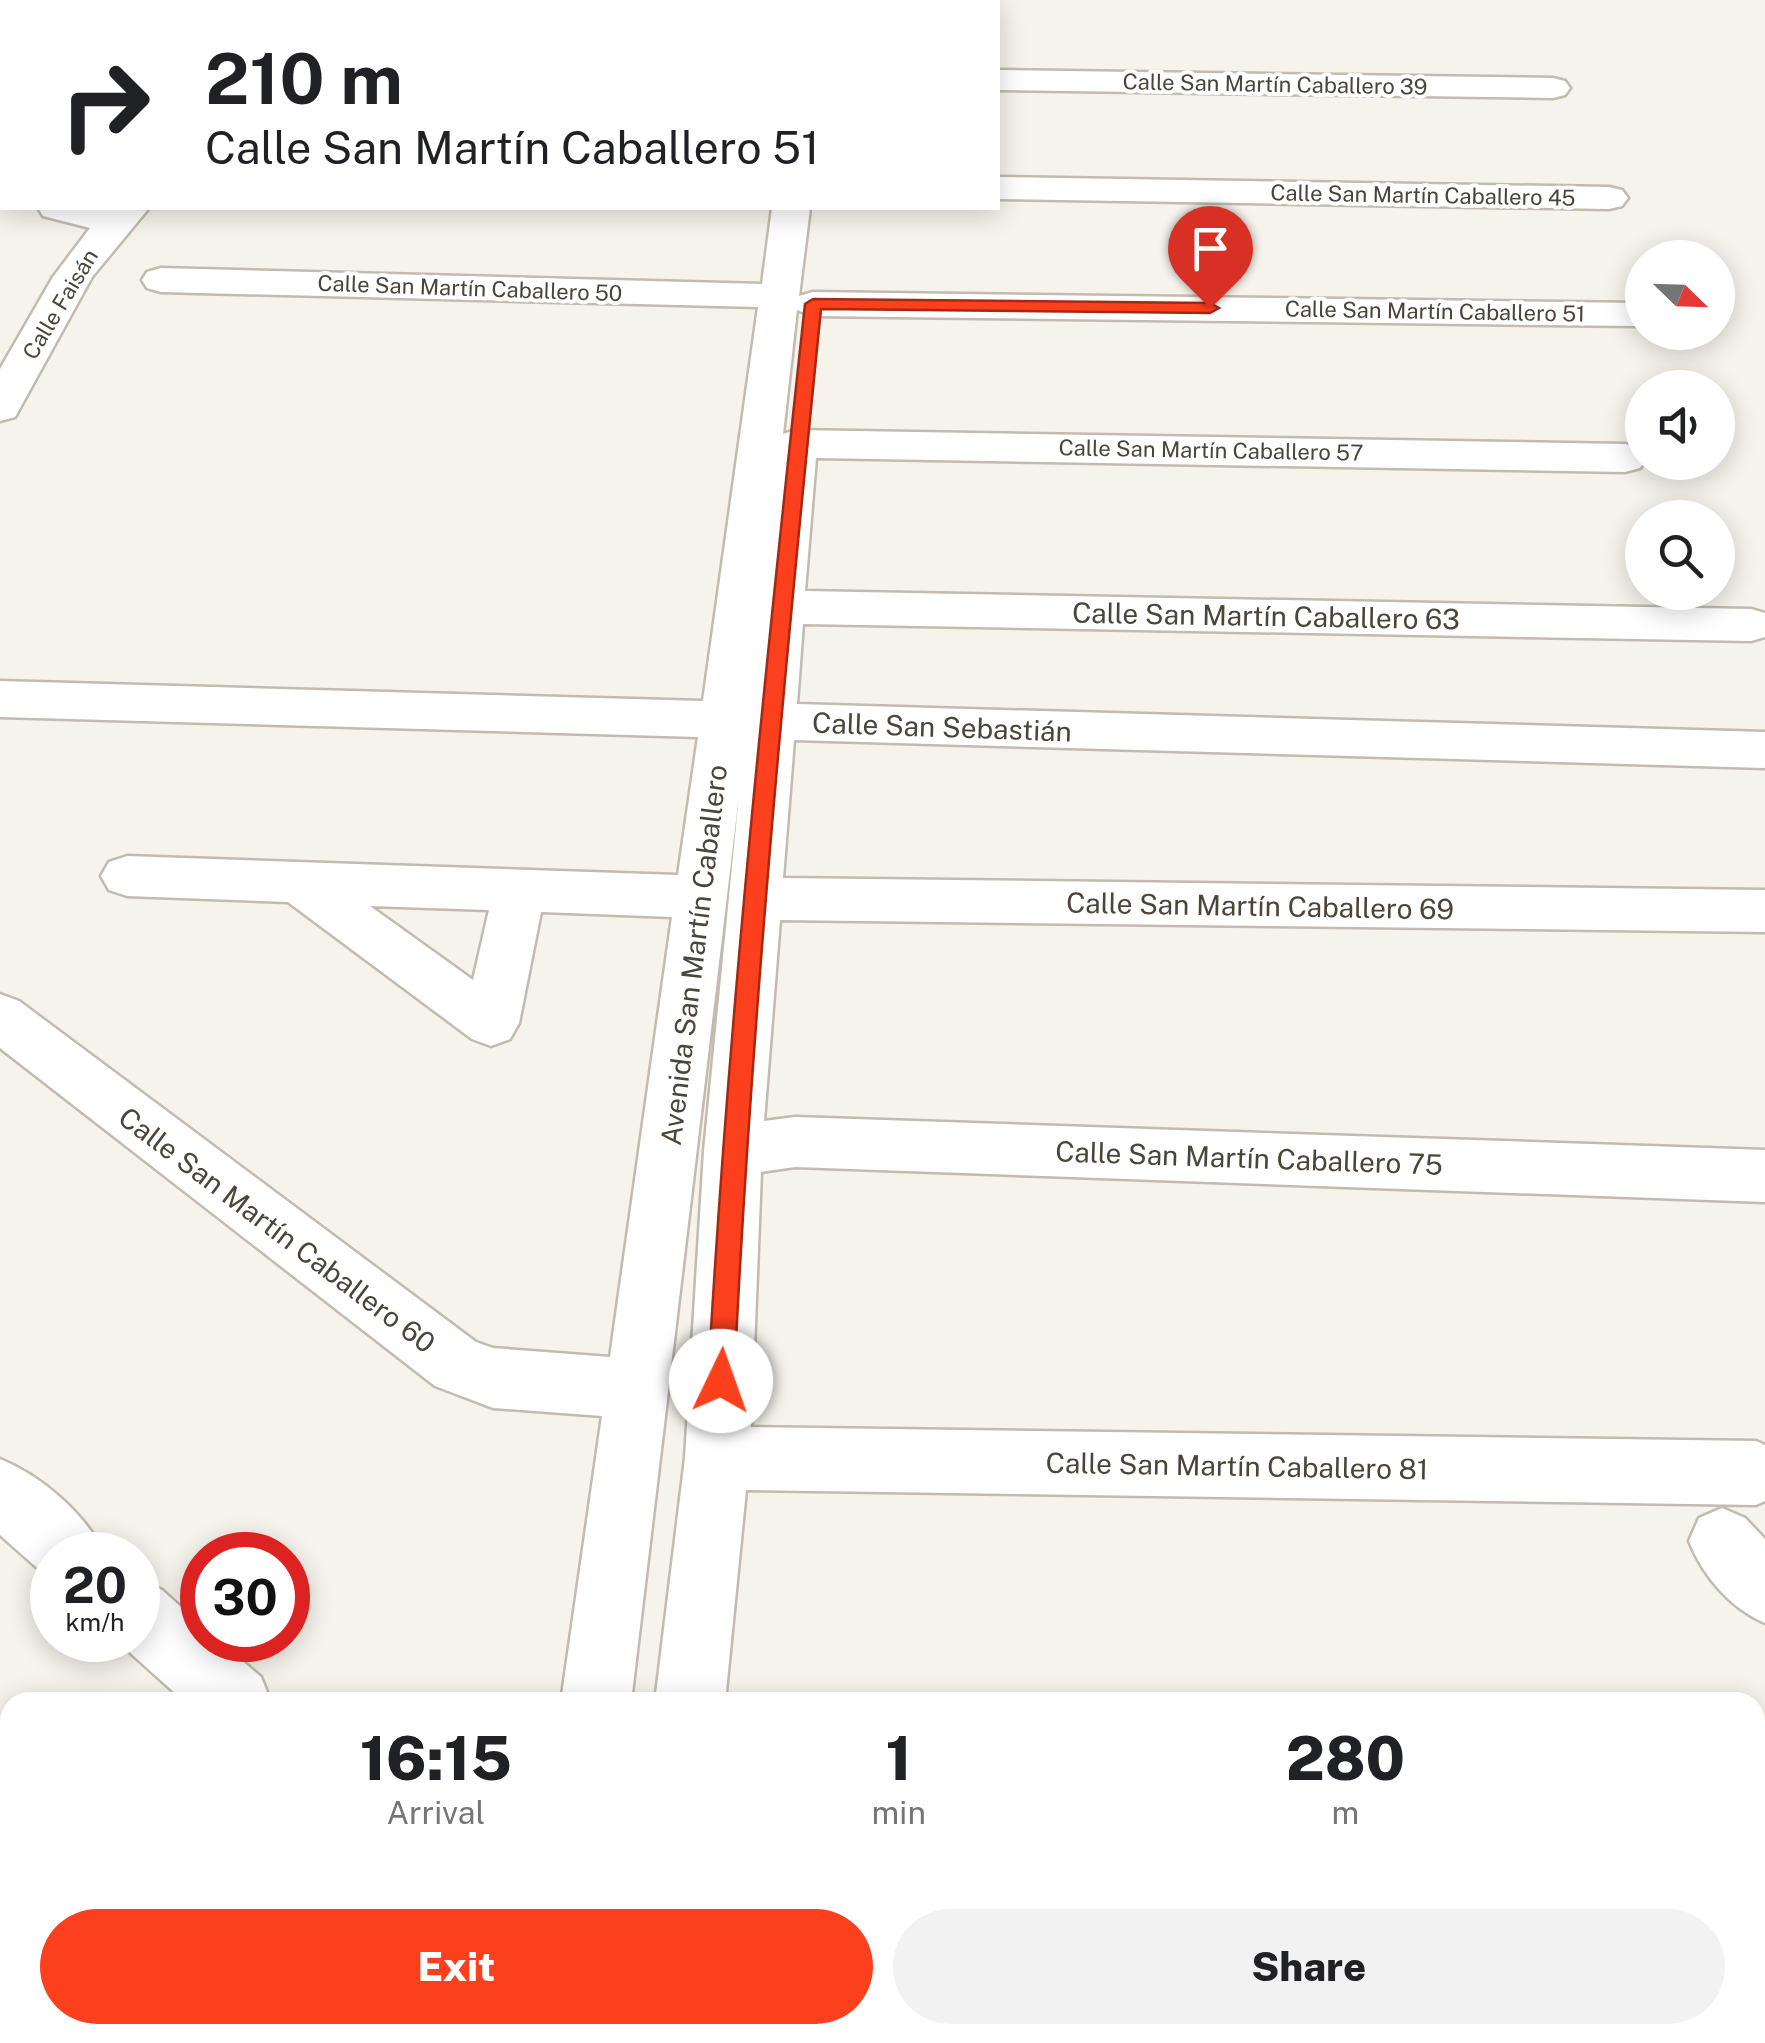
<!DOCTYPE html>
<meta charset="utf-8">
<style>
body{margin:0;font-family:"Public Sans",sans-serif;background:#f2f2f2;color:#202124;height:100vh;display:flex;flex-direction:column;font-size:38px;white-space:nowrap}
*{box-sizing:border-box;margin:0}
p{font-size:32px;color:#757577}
.icon{flex:none;width:55px;height:55px;fill:none;stroke:currentColor;stroke-width:2;stroke-linecap:round;stroke-linejoin:round}
.map{position:relative;flex:1;overflow:hidden}
.panel{position:absolute;left:0px;top:1692px;width:1765px;height:352px;display:flex;flex-direction:column;background:#fff;border-radius:30px 30px 0 0;box-shadow:0 5px 25px #0003}
.panel>*{flex:none}
.guide{position:absolute;left:0px;top:0px;width:1000px;height:210px;box-shadow:0 5px 25px #0003;background:#fff;color:#202124;overflow:hidden}
.needle{width:65px;rotate:113deg}
.controls{position:absolute;left:1625px;top:240px;display:grid;gap:20px}
.controls a{display:grid;place-items:center;width:110px;height:110px;border-radius:50%;background:#fff;box-shadow:0 5px 25px #0003;font-size:50px}
.speed{position:absolute;left:30px;top:1532px;display:flex;gap:20px;font-size:50px;font-weight:700;text-align:center}
.speed>*{display:grid;place-content:center;width:130px;height:130px;border-radius:50%;background:#fff;box-shadow:0 5px 25px #0003;line-height:1}
.speed small{font-size:25px;font-weight:400}
.speed .limit{border:15px solid #d22;background:#fff;color:#111}
.pin{position:absolute;display:grid;place-items:center;width:85px;height:85px;color:#fff;margin:-102px -42px;border-radius:50% 50% 50% 0;rotate:-45deg;box-shadow:0 0 10px #0007}
.pin .icon{rotate:45deg}
.me{position:absolute;width:110px;margin:-55px;rotate:3deg;stroke-linejoin:round;filter:drop-shadow(0 0 8px #0008)}
.turn{display:flex;align-items:center;gap:35px;height:210px;padding:0 40px;font-size:45px}
.turn .icon{width:130px;height:130px;stroke-width:2.5}
.turn b{display:block;font-size:70px;line-height:85px}
.eta{display:flex;justify-content:space-evenly;align-items:center;height:170px;text-align:center}
.eta b{font-size:60px;font-weight:800;line-height:70px}
.button{display:flex;gap:20px;margin-top:auto;padding:20px 40px}
.button a{flex:1;height:115px;border-radius:60px;background:#fc3f1d;color:#fff;font-size:40px;font-weight:800;line-height:115px;text-align:center}
.button a+a{background:#f2f2f2;color:#202124}
.map>svg:first-child{display:block}
</style>
<div class="map">
<svg width="1765" height="2043" viewBox="0 0 1765 2043">
<rect width="100%" height="100%" fill="#f6f3ec"/>
<g fill="none" stroke-linecap="round" stroke-linejoin="round">
<!-- minor casing -->
<g stroke="#c2bbae" stroke-width="5">
<path id="minor" d="M 244,0 L 277,0 L 278,2 L 245,2 Z
M 803,0 L 835,0 L 835,2 L 803,2 Z
M 998,70 L 1553,78 L 1565,81 L 1570,88 L 1565,95 L 1553,98 L 998,90 Z
M 998,177 L 1609,187 L 1622,190 L 1628,198 L 1622,206 L 1609,209 L 998,199 Z
M 0,182 L 2,182 L 2,204 L 0,204 Z
M 38,208 L 149,208 L 92,277 L 15,417 L 0,421 L 0,369 L 53,277 L 90,228 L 43,216 Z
M 772,208 L 810,208 L 799,296 L 813,292 L 1642,303 L 1642,325 L 1637,326 L 813,316 L 797,310 L 783,434 L 796,430 L 1625,444 L 1640,448 L 1644,462 L 1640,468 L 1625,472 L 816,458 L 805,591 L 1751,609 L 1765,613 L 1765,637 L 1751,641 L 803,624 L 797,704 L 1765,732 L 1765,768 L 794,740 L 783,878 L 1765,890 L 1765,932 L 780,920 L 764,1121 L 795,1117 L 1765,1150 L 1765,1202 L 795,1167 L 761,1172 L 751,1427 L 1756,1441 L 1765,1445 L 1765,1501 L 1756,1505 L 746,1490 L 725,1702 L 655,1702 L 685,1458 L 704,1151 L 739,795 L 631,1702 L 561,1702 L 602,1416 L 493,1408 L 435,1386 L 0,1048 L 0,994 L 19,1001 L 476,1342 L 493,1348 L 610,1357 L 672,917 L 541,912 L 519,1023 L 510,1039 L 491,1046 L 472,1039 L 288,902 L 127,896 L 109,890 L 101,876 L 109,862 L 127,856 L 678,875 L 698,737 L 0,717 L 0,681 L 703,701 L 758,307 L 161,292 L 147,288 L 142,280 L 147,272 L 161,268 L 762,284 ZM 370,906 L 489,910 L 473,980 Z
M 0,1459 C 40,1475 88,1515 104,1555 L 52,1555 L 52,1581 L 0,1535 Z
M 1722,1508 L 1745,1518 L 1765,1539 L 1765,1623 C 1730,1608 1703,1576 1689,1541 L 1699,1518 Z
M 138,1580 L 162,1590 L 202,1626 L 202,1640 L 218,1640 L 261,1677 L 271,1702 L 185,1702 L 116,1640 L 138,1640 Z
M 514,2035 L 590,2035 L 590,2043 L 512,2043 Z
M 618,2035 L 694,2035 L 694,2043 L 616,2043 Z
M 1023,2035 L 1099,2035 L 1100,2043 L 1022,2043 Z
M 1198,2035 L 1278,2035 L 1275,2043 L 1194,2043 Z
M 1629,2035 L 1708,2035 L 1712,2043 L 1632,2043 Z"/>
</g>
<!-- minor -->
<use href="#minor" fill="#fff" fill-rule="evenodd"/>
</g>
<!-- route -->
<path fill="#fc3f1d" stroke="#a42913" stroke-width="2.5" d="M 813,299 L 1210,303 L 1219,308 L 1210,313 L 821,309 C 785,666 751,1023 734,1381 L 730,1390 L 721,1394 L 712,1390 L 708,1381 C 728,1021 766,663 805,304 Z"/>
<g text-anchor="middle" stroke-width="8" stroke-linejoin="round" paint-order="stroke">
<!-- far-street labels -->
<g font-size="22" fill="#4b4439" stroke="#fff">
<text transform="translate(1275 84) rotate(1)" y="8">Calle San Martín Caballero 39</text>
<text transform="translate(1423 195) rotate(1)" y="8">Calle San Martín Caballero 45</text>
<text transform="translate(470 288) rotate(2)" y="8">Calle San Martín Caballero 50</text>
<text transform="translate(60 304) rotate(-59)" y="8">Calle Faisán</text>
<text transform="translate(1435 311) rotate(1)" y="8">Calle San Martín Caballero 51</text>
<text transform="translate(1211 450) rotate(1)" y="8">Calle San Martín Caballero 57</text>
</g>
<!-- street labels -->
<g font-size="28" fill="#4b4439" stroke="#fff">
<text transform="translate(1266 616) rotate(1)" y="10">Calle San Martín Caballero 63</text>
<text transform="translate(942 727) rotate(2)" y="10">Calle San Sebastián</text>
<text transform="translate(1260 906) rotate(1)" y="10">Calle San Martín Caballero 69</text>
<text transform="translate(694 955) rotate(-83)" y="10">Avenida San Martín Caballero</text>
<text transform="translate(1249 1158) rotate(2)" y="10">Calle San Martín Caballero 75</text>
<text transform="translate(277 1230) rotate(37)" y="10">Calle San Martín Caballero 60</text>
<text transform="translate(1237 1466) rotate(1)" y="10">Calle San Martín Caballero 81</text>
</g>
</g>
</svg>
<div class="controls">
<a><svg class="needle" viewBox="-14 -14 28 28"><path d="M0-13l5 13h-10z" fill="#e53935"/><path d="M0 13l5-13h-10z" fill="#757577"/></svg></a>
<a><svg class="icon" aria-label="sound" viewBox="0 0 24 24"><path d="M4 9h4l5-4v14l-5-4H4zM17 9q2 3 0 6"/></svg></a>
<a><svg class="icon" aria-label="search" viewBox="0 0 24 24"><circle cx="10" cy="10" r="6"/><path d="M15 15l6 6"/></svg></a>
</div>
<div class="speed"><div>20<small>km/h</small></div><div class="limit">30</div></div>
<div class="pin" style="left:1210px;top:308px;background:#d93025"><svg class="icon" aria-label="arrive" viewBox="0 0 24 24"><path d="M6 21V4h12l-3 4 3 4H6"/></svg></div>
<svg class="me" style="left:721px;top:1381px" viewBox="-20 -20 40 40"><circle r="19" fill="#fff"/><path d="M0-13L10 11 0 6-10 11z" fill="#fc3f1d"/></svg>
<div class="guide">
<div class="turn"><svg class="icon" aria-label="right" viewBox="0 0 24 24"><path d="M7 20v-9h11M14 6l5 5-5 5"/></svg><div><b>210 m</b>Calle San Martín Caballero 51</div></div>
</div>
<section class="panel">
<div class="eta">
<div><b>16:15</b><p>Arrival</p></div>
<div><b>1</b><p>min</p></div>
<div><b>280</b><p>m</p></div>
</div>
<div class="button"><a>Exit</a><a>Share</a></div>
</section>
</div>
